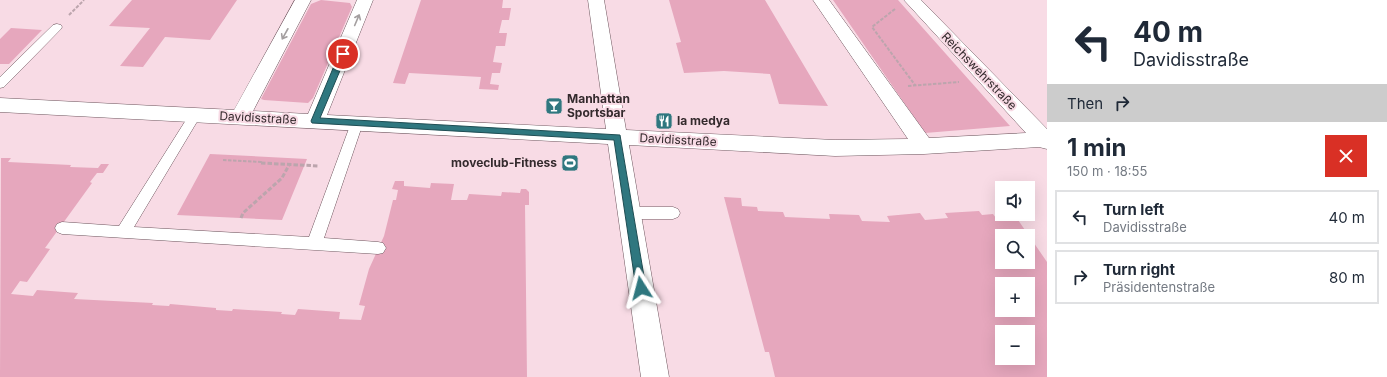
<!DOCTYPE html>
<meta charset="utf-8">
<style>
body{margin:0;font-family:Inter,sans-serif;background:#f6f6f7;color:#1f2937;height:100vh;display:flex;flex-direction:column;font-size:15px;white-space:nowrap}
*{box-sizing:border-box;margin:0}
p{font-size:13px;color:#747a83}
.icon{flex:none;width:22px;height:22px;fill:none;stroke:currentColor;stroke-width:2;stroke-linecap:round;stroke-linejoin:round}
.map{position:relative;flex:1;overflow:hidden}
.panel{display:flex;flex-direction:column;background:#fff;width:340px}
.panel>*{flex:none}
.guide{background:#fff;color:#1f2937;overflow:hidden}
.controls{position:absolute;left:995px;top:181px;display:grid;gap:8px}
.controls a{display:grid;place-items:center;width:40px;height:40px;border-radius:0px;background:#fff;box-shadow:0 4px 16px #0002;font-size:20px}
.pin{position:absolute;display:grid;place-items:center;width:34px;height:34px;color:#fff;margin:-17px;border:2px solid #fff;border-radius:50%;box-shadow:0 1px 4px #0007}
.me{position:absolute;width:44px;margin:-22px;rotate:351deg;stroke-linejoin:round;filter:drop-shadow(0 0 3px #0008)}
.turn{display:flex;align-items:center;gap:14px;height:84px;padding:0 20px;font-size:18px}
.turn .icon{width:52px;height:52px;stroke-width:2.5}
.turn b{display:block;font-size:28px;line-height:34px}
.then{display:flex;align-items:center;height:38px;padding:0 20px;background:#0003;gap:8px;font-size:15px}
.round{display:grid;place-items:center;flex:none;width:42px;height:42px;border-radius:0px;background:#f6f6f7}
.head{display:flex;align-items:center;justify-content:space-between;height:68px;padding:0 20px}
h1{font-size:24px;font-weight:700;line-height:30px}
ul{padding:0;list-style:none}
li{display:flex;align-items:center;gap:12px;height:54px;margin:0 8px 6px;padding:0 12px;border:2px solid #e0e1e3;border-radius:0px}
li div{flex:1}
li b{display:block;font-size:15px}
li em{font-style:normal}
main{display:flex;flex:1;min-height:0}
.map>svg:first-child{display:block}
</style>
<main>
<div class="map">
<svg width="1047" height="377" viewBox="0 0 1047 377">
<rect width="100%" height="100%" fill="#f8dbe5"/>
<!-- green -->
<path fill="#e6a7bd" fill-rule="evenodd" d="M 132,0 L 237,0 L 210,40 L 165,37 L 143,67 L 120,66 L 150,28 L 109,26 Z
M 321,0 L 350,3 L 352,7 L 313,98 L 308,103 L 264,100 L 261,99 L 262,97 L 311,4 Z
M 421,0 L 503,0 L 502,8 L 511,8 L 509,20 L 502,20 L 499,33 L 507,33 L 505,46 L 496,46 L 493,62 L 502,63 L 500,73 L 492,73 L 490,84 L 499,85 L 498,90 L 479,89 L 481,77 L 409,73 L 405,84 L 393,83 Z
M 669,0 L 765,0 L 828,106 L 779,104 L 770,74 L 724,71 L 684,73 L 676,43 L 681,42 Z
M 833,0 L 898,0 L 1010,126 L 925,133 Z
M 11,28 L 42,30 L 9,64 L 0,64 L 0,39 Z
M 210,154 L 307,159 L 282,220 L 177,215 Z
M 1,158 L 11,158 L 8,162 L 71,165 L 70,167 L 98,168 L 101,164 L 109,164 L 103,173 L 97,173 L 90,182 L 92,183 L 45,248 L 50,249 L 27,282 L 20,281 L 11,294 L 33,296 L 37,290 L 78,293 L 74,299 L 153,303 L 152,305 L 169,306 L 170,304 L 216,308 L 216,310 L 232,311 L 233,309 L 282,312 L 281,314 L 295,315 L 298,309 L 340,312 L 339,319 L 361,320 L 365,306 L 359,305 L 369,269 L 384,236 L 393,200 L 396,200 L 398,190 L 392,189 L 395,181 L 404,181 L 404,186 L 430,188 L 431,183 L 454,184 L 451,200 L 467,200 L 469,194 L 501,196 L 502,192 L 520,193 L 521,189 L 526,189 L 529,192 L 529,205 L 525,205 L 527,377 L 0,377 Z
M 724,197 L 741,198 L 742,206 L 757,207 L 758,211 L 783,212 L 785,217 L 830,219 L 829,214 L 859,215 L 862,221 L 890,222 L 887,216 L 920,213 L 925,220 L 948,218 L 945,213 L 979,211 L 982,215 L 993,214 L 996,218 L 1010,217 L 1008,214 L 1014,214 L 1047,262 L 1047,377 L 775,377 L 769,352 L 765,352 ZM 1002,236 L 1028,236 L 1028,262 L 1002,262 ZM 1002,284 L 1028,284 L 1028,310 L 1002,310 ZM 1002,332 L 1028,332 L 1028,358 L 1002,358 Z"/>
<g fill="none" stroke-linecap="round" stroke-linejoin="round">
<!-- service casing -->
<g stroke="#6e565e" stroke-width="1">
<path id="service" d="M 57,24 L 61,25 L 62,27 L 61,29 L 4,87 L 0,88 L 0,77 L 53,25 Z
M 195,111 L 199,112 L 201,115 L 134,227 L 309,237 L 351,123 L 353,120 L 357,119 L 361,120 L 363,123 L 324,238 L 378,242 L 383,243 L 386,248 L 383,253 L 378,254 L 62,234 L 57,232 L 55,228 L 57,224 L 62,222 L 119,226 L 191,112 Z
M 629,207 L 673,207 L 678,209 L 680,213 L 678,217 L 673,219 L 629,219 L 624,217 L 622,213 L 624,209 Z"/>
</g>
<!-- minor casing -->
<g stroke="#6e565e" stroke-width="1">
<path id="minor" d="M 295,0 L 311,0 L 253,111 L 308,114 L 357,0 L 373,0 L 327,115 L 606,129 L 588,0 L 604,0 L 626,130 L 835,140 L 908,139 L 813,0 L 829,0 L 929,138 L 1026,133 L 904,0 L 921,0 L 1047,129 L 1047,149 L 1039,147 L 924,154 L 835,156 L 629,145 L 669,377 L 641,377 L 608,144 L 0,112 L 0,98 L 234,110 Z"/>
</g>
<!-- path-far1 -->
<path stroke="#bca5ad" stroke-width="2" stroke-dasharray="3.5 1.5" stroke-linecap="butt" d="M 895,9 L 872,27 L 915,85
M 69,15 L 84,0
M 908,86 L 959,82
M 223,160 L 261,162 L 261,164"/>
<!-- path -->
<path stroke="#bca5ad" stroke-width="3" stroke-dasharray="4.5 2" stroke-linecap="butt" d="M 261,163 L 319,166
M 241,218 L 243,213 L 282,178 L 289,165"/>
<!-- service -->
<use href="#service" fill="#fff" fill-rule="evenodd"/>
<!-- minor -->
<use href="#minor" fill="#fff" fill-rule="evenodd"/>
</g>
<!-- one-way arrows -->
<defs><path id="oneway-shaft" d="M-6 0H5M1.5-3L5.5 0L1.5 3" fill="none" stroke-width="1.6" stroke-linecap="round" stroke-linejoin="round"/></defs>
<g stroke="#a49fa0">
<use href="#oneway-shaft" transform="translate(357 20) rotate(-67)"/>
<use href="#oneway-shaft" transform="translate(285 34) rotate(119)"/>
</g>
<!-- route -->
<path fill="#2f777f" stroke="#1f4d53" d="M 343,52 L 347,54 L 320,118 L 620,135 L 646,288 L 645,291 L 641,292 L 637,291 L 636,288 L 614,140 L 312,123 L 311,121 L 339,54 Z"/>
<!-- icons -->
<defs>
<g id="bar-square" transform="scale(0.9)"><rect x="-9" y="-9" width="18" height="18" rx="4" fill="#2f777f" stroke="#f8dbe5"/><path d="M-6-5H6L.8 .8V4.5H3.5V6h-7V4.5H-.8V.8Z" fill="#fff"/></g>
<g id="restaurant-square" transform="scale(0.9)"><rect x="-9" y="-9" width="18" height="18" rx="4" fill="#2f777f" stroke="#f8dbe5"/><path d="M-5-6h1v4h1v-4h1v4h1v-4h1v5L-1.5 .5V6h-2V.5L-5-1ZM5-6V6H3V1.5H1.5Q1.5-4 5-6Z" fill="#fff"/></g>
<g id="stadium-square" transform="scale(0.9)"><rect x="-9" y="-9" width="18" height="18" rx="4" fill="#2f777f" stroke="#f8dbe5"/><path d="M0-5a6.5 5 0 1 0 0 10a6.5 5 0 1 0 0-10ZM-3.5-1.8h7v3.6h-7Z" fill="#fff"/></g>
</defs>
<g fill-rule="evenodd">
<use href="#bar-square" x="554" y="106"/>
<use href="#restaurant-square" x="664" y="121"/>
<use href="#stadium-square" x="570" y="163"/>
</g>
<g text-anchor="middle" stroke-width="4" stroke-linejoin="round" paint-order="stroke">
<!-- street labels -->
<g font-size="12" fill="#342a2d" stroke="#f8dbe5">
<text transform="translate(979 71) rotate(46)" y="4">Reichswehrstraße</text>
<text transform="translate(258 118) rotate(3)" y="4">Davidisstraße</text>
<text transform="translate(678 140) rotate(3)" y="4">Davidisstraße</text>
</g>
<!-- poi labels -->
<g font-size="12" font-weight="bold" fill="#342a2d" stroke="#f8dbe5" text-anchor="start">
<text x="567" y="103">Manhattan<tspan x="567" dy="14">Sportsbar</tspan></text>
<text x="677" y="125">la medya</text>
<text x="557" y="167" text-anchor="end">moveclub-Fitness</text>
</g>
</g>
</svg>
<div class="controls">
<a><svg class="icon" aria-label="sound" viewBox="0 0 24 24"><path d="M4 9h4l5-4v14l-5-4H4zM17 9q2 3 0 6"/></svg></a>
<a><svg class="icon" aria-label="search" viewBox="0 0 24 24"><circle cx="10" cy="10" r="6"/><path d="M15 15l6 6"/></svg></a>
<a>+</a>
<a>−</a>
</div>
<div class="pin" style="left:343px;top:54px;background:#d93025"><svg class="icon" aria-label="arrive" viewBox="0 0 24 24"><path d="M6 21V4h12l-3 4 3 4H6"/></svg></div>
<svg class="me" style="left:641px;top:288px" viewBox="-20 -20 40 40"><path d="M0-17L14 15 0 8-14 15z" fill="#2f777f" stroke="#fff" stroke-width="4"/></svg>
</div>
<section class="panel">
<div class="guide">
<div class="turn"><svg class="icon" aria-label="left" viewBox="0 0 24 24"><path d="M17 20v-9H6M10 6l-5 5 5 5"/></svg><div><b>40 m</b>Davidisstraße</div></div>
<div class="then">Then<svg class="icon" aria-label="right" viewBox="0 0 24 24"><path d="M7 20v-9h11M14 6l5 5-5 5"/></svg></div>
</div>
<div class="head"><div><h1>1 min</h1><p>150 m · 18:55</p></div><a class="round" style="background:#d93025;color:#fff"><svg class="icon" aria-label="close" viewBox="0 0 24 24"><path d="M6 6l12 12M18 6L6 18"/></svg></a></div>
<ul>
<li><svg class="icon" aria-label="left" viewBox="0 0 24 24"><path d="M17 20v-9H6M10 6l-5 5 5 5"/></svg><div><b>Turn left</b><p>Davidisstraße</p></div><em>40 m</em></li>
<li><svg class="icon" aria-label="right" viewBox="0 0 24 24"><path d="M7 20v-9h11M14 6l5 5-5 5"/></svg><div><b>Turn right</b><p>Präsidentenstraße</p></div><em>80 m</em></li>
</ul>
</section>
</main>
